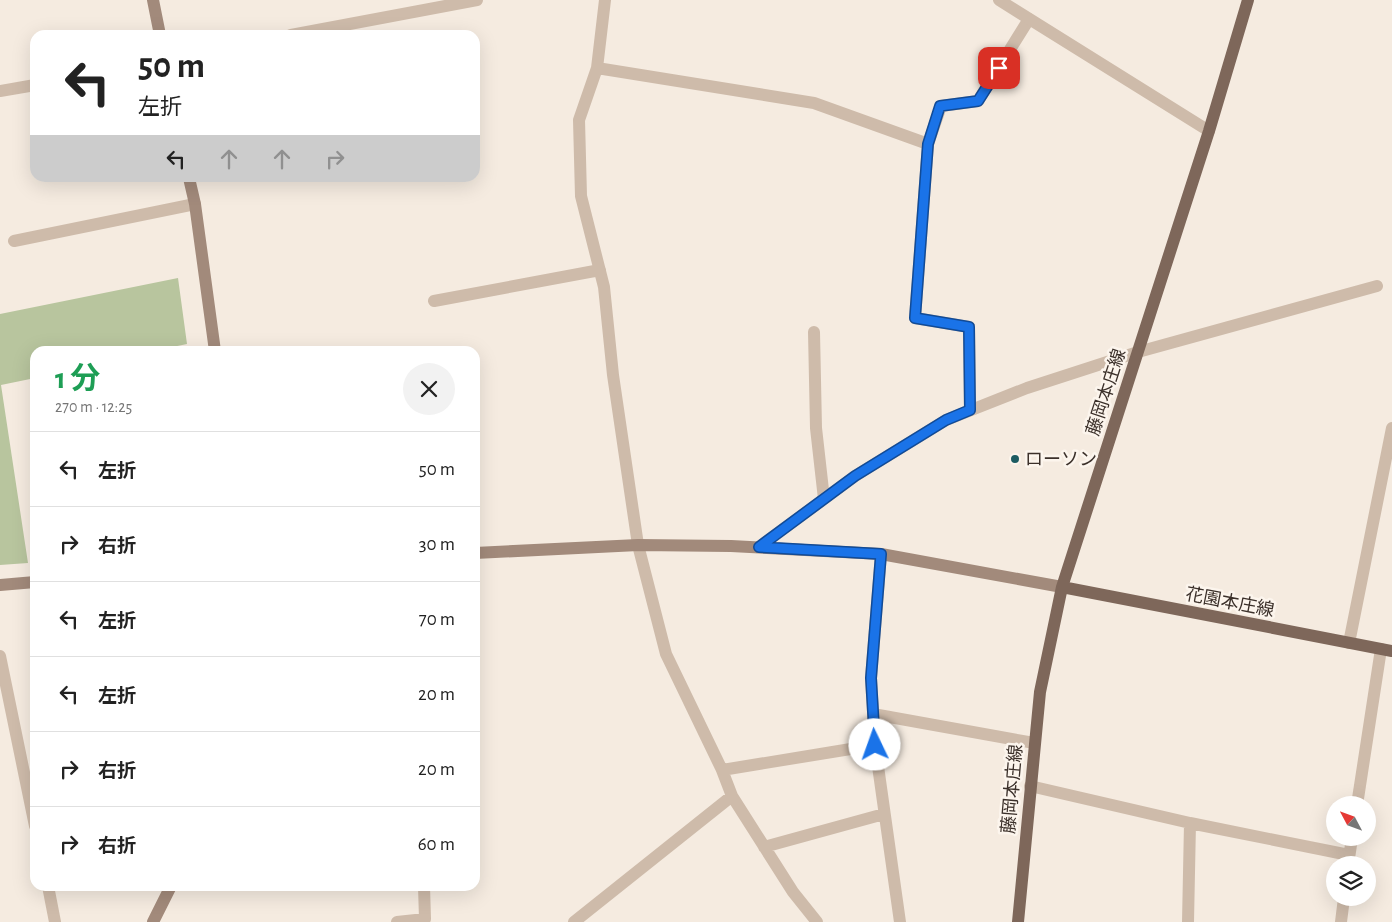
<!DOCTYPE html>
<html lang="ja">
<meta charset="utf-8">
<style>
body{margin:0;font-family:"Alegreya Sans","Noto Sans JP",sans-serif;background:#f2f2f2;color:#222;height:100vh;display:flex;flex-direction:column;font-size:19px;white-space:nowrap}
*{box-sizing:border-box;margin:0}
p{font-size:16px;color:#767676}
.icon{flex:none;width:28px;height:28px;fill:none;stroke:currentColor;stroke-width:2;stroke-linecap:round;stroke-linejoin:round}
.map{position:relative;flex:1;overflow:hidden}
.sheet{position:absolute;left:30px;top:346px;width:450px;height:545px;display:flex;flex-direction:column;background:#fff;border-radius:15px;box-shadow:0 5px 20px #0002}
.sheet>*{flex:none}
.hud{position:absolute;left:30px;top:30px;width:450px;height:152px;border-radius:15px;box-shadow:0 5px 20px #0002;background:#fff;color:#222;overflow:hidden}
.needle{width:32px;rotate:311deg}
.fabs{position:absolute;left:1326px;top:796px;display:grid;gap:10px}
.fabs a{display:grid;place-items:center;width:50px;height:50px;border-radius:50%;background:#fff;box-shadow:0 5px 20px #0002;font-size:25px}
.pin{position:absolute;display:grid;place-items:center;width:42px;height:42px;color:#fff;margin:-21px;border-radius:10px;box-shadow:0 2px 8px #0006}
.me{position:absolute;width:55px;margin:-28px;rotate:357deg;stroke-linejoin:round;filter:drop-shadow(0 0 4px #0008)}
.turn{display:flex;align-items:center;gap:18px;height:105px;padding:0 25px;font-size:22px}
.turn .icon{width:65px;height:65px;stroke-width:2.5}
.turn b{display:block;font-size:35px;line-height:42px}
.lanes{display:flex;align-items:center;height:48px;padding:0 25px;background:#0003;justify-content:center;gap:25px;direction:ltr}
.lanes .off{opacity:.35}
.round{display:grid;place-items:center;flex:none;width:52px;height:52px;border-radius:26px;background:#f2f2f2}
.head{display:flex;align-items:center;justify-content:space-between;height:85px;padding:0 25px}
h1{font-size:30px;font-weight:700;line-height:38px;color:#1e9e55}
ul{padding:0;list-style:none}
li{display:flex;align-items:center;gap:15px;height:75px;padding:0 25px;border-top:1px solid #e0e0e0}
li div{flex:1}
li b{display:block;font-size:19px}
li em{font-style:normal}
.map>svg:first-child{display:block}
</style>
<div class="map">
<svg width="1392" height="922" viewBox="0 0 1392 922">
<rect width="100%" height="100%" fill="#f5ebe0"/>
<!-- green -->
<path fill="#b8c59e" d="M 178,278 L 187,344 L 158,350 L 157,351 L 35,351 L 35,378 L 1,385 L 28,563 L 0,565 L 0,314 Z"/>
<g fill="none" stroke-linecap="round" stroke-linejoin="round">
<!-- lane -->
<path stroke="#cebbaa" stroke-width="12" d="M 14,241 L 195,204
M 970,410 L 969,327 L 915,318 L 928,144 L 941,106 L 978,101 L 1029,19"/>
<!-- street -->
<path stroke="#cebbaa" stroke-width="12" d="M 605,0 L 597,68 L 579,120 L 581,196 L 604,287 L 613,375 L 638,545 L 666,654 L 722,770 L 732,796 L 793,892 L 817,922
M 999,0 L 1209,131
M 291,35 L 477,0
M 597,68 L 814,103 L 928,144
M 0,91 L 35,85
M 434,301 L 600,270
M 814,332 L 816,428 L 824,499
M 759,547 L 855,476 L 946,420 L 1027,388 L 1138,352 L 1377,286
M 881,554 L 871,678 L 875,745 L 900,922
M 1349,643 L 1392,428
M 0,656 L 35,826
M 873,714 L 1034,743
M 722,770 L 875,745
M 1030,786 L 1190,823 L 1349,855
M 1357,805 L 1381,649
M 764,847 L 884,814
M 1348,865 L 1352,838
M 48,886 L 55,922
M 397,922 L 425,919 L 424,886
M 574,922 L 732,796
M 1188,922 L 1190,823
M 1341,922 L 1344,898"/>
<!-- secondary -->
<path stroke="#a28a7b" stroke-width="12" d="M 153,0 L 160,35
M 189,178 L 195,204 L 215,351
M 475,553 L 638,545 L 731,546 L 881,554 L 1062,587
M 0,585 L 35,582
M 153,922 L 171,886"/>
<!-- primary -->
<path stroke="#7e675a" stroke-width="12" d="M 1062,587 L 1392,651
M 1018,922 L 1040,692 L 1062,587 L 1209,131 L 1248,0"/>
</g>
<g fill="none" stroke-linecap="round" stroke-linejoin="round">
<!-- route casing -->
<g stroke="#114b97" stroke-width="12">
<path id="route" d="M 875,745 L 871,678 L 881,554 L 759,547 L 855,476 L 946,420 L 970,410 L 969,327 L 915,318 L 928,144 L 940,106 L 978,101 L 999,68"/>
</g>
<!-- route -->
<use href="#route" stroke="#1a73e8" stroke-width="9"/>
</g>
<!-- markers -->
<circle fill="#1c5b61" stroke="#fcf5ed" stroke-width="2" cx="1015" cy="459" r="5"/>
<g text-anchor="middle" stroke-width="5" stroke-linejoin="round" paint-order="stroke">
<!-- street labels -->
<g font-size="18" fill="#3b302a" stroke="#fcf5ed">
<text transform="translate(1106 392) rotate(-72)" y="6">藤岡本庄線</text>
<text transform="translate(1230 602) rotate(11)" y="6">花園本庄線</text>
<text transform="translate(1012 789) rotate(-85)" y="6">藤岡本庄線</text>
</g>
<!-- poi labels -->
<g font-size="18" fill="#3b302a" stroke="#fcf5ed" text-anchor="start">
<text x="1025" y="465">ローソン</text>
</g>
</g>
</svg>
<div class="fabs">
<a><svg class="needle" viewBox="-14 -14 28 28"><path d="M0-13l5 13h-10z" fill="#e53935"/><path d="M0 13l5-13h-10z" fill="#767676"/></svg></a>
<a><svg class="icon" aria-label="layers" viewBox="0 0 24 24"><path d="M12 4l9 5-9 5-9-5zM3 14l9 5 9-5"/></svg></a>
</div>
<div class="pin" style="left:999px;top:68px;background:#d93025"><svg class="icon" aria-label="arrive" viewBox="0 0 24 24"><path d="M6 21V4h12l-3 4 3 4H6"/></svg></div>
<svg class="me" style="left:875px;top:745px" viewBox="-20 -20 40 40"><circle r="19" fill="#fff"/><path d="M0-13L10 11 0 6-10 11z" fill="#1a73e8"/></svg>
<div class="hud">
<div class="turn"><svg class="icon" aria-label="left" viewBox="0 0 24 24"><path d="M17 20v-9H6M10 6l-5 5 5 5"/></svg><div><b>50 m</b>左折</div></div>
<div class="lanes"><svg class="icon" aria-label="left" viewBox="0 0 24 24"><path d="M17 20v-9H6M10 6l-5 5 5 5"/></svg><svg class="icon off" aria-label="ahead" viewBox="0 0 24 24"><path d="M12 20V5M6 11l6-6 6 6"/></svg><svg class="icon off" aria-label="ahead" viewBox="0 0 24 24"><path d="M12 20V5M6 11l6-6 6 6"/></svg><svg class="icon off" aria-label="right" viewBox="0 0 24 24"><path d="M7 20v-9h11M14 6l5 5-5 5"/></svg></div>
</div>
<section class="sheet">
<div class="head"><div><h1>1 分</h1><p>270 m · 12:25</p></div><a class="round"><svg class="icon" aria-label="close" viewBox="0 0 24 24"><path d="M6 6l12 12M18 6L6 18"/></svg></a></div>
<ul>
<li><svg class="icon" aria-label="left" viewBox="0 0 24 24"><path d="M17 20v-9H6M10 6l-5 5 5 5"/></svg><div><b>左折</b></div><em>50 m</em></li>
<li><svg class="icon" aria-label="right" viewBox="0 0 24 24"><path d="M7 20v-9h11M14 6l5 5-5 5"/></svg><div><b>右折</b></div><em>30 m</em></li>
<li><svg class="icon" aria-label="left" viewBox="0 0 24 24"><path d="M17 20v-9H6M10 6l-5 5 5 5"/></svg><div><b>左折</b></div><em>70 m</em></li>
<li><svg class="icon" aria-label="left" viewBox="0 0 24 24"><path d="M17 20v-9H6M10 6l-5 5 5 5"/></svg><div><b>左折</b></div><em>20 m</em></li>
<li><svg class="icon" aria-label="right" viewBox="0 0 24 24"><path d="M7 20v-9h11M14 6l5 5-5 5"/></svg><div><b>右折</b></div><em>20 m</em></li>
<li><svg class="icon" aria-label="right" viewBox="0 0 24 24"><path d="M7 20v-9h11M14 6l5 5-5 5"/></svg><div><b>右折</b></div><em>60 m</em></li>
</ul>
</section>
</div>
